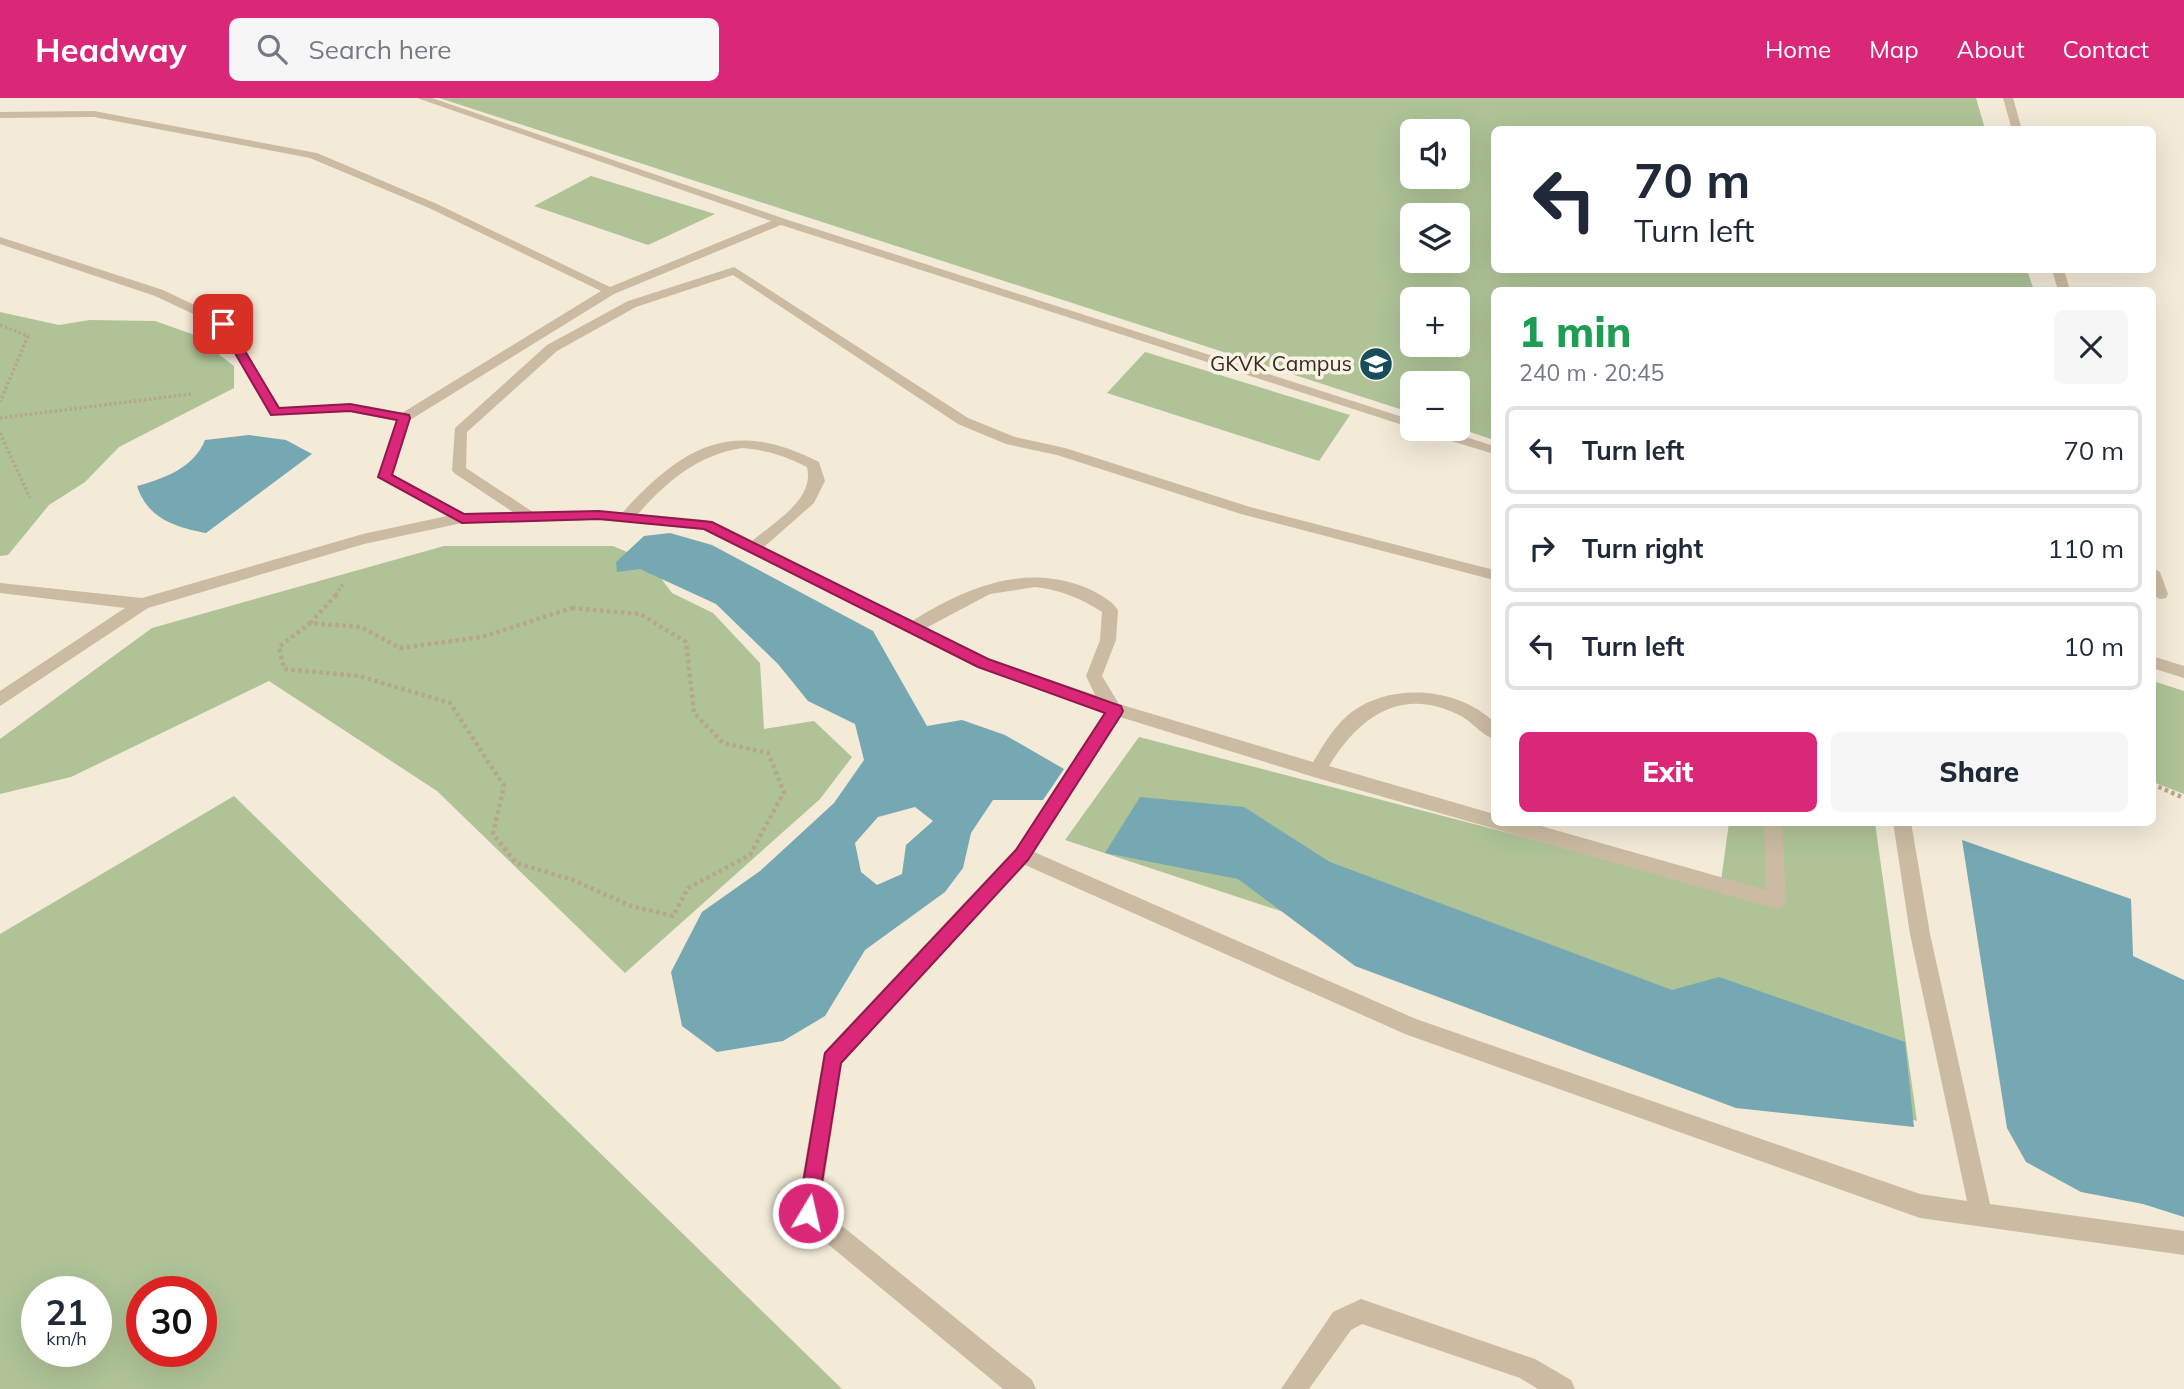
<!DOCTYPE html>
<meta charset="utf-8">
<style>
body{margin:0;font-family:Mulish,sans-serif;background:#f6f6f7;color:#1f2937;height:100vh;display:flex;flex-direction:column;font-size:26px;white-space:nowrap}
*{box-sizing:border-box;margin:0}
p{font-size:23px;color:#747a83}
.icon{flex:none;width:38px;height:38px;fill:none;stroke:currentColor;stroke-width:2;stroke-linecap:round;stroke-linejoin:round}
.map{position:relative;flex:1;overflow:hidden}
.panel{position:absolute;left:1491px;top:189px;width:665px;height:539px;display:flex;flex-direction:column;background:#fff;border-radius:10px;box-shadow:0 7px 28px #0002}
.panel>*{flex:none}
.guide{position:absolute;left:1491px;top:28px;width:665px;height:147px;border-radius:10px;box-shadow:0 7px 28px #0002;background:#fff;color:#1f2937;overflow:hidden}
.controls{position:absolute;left:1400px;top:21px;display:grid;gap:14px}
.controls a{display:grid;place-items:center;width:70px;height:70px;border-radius:10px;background:#fff;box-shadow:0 7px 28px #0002;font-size:35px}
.speed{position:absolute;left:21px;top:1178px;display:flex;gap:14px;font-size:35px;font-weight:700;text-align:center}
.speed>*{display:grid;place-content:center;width:91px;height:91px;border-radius:50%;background:#fff;box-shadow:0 7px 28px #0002;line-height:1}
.speed small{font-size:18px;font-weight:400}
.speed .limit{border:10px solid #d22;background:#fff;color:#111}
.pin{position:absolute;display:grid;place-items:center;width:60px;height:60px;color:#fff;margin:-30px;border-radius:14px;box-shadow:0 4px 10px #0006}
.me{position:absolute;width:77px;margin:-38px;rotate:9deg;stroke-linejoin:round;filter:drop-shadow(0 0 5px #0008)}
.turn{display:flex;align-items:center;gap:24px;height:147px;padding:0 28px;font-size:32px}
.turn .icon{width:91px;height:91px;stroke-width:2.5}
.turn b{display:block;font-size:49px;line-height:60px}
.round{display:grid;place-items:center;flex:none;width:74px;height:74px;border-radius:10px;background:#f6f6f7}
.head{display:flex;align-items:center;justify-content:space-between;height:119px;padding:0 28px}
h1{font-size:42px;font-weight:800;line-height:52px;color:#1e9e55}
.action{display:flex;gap:14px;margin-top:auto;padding:14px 28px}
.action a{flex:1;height:80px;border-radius:10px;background:#db2777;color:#fff;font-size:28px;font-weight:800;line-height:80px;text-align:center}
.action a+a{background:#f6f6f7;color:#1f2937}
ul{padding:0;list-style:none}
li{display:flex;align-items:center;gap:21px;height:88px;margin:0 14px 10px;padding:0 14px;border:4px solid #e0e1e3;border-radius:10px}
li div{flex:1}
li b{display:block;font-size:26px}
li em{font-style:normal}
header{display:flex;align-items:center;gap:42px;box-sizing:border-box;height:98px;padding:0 35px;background:#db2777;color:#fff}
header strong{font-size:33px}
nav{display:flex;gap:38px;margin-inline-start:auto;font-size:24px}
.search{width:490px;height:63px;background:#f6f6f7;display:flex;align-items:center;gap:18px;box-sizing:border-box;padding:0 24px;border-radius:10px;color:#747a83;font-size:26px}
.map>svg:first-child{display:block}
</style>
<header>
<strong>Headway</strong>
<div class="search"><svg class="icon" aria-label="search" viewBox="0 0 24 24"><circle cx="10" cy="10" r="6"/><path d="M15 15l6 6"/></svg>Search here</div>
<nav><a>Home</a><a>Map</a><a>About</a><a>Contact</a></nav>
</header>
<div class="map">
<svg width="2184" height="1291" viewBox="0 0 2184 1291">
<rect width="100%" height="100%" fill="#f3ead8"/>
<!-- green -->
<path fill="#afc397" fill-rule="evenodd" d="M 439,0 L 1976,0 L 1985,31 L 1494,32 L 1494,172 L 2027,172 L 2034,192 L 1494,192 L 1494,342 L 1458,330 L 1458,285 L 1412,285 L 1412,315 ZM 1458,33 L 1458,79 L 1412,79 L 1412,33 ZM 1458,117 L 1458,163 L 1412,163 L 1412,117 ZM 1458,201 L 1458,247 L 1412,247 L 1412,201 Z
M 591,78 L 715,116 L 648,147 L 534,108 Z
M 0,214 L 59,227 L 90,222 L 155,223 L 192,236 L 234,268 L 234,290 L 119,349 L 85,384 L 49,407 L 8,457 L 0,458 Z
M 1145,254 L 1350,317 L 1319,363 L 1107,295 Z
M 444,448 L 613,448 L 648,463 L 672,495 L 713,515 L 760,565 L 764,631 L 814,623 L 852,659 L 820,701 L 625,875 L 437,693 L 269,583 L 71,679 L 0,696 L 0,641 L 152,530 Z
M 2153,583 L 2184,593 L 2184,696 L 2153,684 Z
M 1139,639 L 1720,790 L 1729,725 L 1875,725 L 1917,1023 L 1065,742 Z
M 234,698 L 842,1291 L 0,1291 L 0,836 ZM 37,1194 L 96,1194 L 96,1253 L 37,1253 ZM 142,1194 L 201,1194 L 201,1253 L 142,1253 Z"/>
<!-- water -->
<path fill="#75a8b2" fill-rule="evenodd" d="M 249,337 L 286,342 L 312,356 L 206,435 C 175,429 148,421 137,388 C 163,381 194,370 205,342 Z
M 670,435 L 712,447 L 873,533 L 927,628 L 962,622 L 1005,637 L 1064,671 L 1043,702 L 993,702 L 971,735 L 963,770 L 945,794 L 865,852 L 825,918 L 783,943 L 717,954 L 682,928 L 671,874 L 702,814 L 760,773 L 834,705 L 864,662 L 855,626 L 808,603 L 778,566 L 716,506 L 640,471 L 617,474 L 616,464 L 644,438 ZM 915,709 L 933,723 L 906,747 L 902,776 L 877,787 L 861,774 L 855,745 L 878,719 Z
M 1140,699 L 1244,709 L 1330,764 L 1672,892 L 1719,879 L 1905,944 L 1914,1029 L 1736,1010 L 1355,868 L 1238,781 L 1105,755 Z
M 1962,742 L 2131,801 L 2133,858 L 2184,882 L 2184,1119 L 2143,1106 L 2081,1094 L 2026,1064 L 2007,1030 Z"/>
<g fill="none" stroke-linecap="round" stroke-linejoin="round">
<!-- path-far1 -->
<path stroke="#b8a58d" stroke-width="3.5" stroke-dasharray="2.5 2.5" stroke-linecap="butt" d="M 0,227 L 28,238 L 0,304
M 0,320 L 191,296
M 0,335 L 30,400
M 336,497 L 344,484"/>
<!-- path -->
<path stroke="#b8a58d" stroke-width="4.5" stroke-dasharray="3.5 3.5" stroke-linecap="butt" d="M 572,510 L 640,516 L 686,544 L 694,615 L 723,645 L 768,655 L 784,694 L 750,757 L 688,790 L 673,818 L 631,808 L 573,782 L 516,765 L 493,736 L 504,688 L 450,605 L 359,578 L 284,571 L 279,549 L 310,525 L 361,529 L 400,550 L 482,539 Z
M 310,525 L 338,495
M 2152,686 L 2184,700"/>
<!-- minor -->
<path fill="#ccbba3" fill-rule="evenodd" d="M 417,0 L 432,0 L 785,121 L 1412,322 L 1412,330 L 781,127 L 614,196 L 410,322 L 393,377 L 464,415 L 513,414 L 454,375 L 452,372 L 455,330 L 547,247 L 628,203 L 734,169 L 968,320 L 1015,339 L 1065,350 L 1250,409 L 1494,472 L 1494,482 L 1241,416 L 1057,357 L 1006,346 L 958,326 L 733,177 L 636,209 L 557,253 L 467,334 L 466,370 L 533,414 L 623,414 C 684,347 733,320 819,364 L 825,383 L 814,405 L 764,449 L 912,523 C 965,490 1021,466 1082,488 C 1094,493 1111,501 1118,512 L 1116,542 L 1102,578 L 1119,606 L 1313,664 C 1324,646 1336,625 1353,613 C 1394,584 1459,590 1494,624 L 1494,641 C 1481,637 1472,623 1459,617 C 1401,588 1359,619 1329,668 L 1494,716 L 1494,724 L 1527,724 L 1766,792 L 1764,724 L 1782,724 L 1786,803 L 1783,809 L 1776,811 L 1317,680 L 1120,619 L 1034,754 L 1416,921 L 1920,1096 L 1967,1103 L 1910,836 L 1893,724 L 1911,724 L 1930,836 L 1990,1106 L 2184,1133 L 2184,1157 L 1920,1120 L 1405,936 L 1025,767 L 842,965 L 820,1110 L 1032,1282 L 1036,1291 L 1003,1291 L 800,1123 L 796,1115 L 824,954 L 1015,751 L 1105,614 L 977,569 L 704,432 L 599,422 L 462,425 L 364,446 L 148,510 L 0,608 L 0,593 L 125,510 L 0,495 L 0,485 L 142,500 L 363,436 L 447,418 L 378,379 L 396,323 L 350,314 L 271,317 L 219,228 L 155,198 L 0,146 L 0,139 L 163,192 L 228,223 L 280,310 L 350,306 L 402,315 L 601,193 L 429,110 L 310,60 L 94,19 L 0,20 L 0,14 L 94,13 L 317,55 L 437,106 L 610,189 L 771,123 ZM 742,350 C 767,352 785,358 807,369 C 815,402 774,424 752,443 L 707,422 L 638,416 C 667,383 698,357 742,350 ZM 1035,489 C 1061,492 1080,500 1102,514 L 1100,542 L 1086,578 L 1095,597 L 989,561 L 926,530 L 990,496 Z
M 2003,0 L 2013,0 L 2022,32 L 2012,32 Z
M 2052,172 L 2064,172 L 2070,192 L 2058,192 Z
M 1420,331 L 1441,331 L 1494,348 L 1494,356 L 1422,334 Z
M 2152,469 L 2160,474 L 2168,496 L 2166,500 L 2160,501 L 2152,497 Z
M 2152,558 L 2184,568 L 2184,580 L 2152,570 Z
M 1361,1201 L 1535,1261 L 1571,1282 L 1575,1291 L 1538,1291 L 1520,1280 L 1362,1226 L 1351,1232 L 1309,1291 L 1281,1291 L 1333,1214 Z"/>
</g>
<!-- route -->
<path fill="#db2777" stroke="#8e194d" stroke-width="2" d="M 219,223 L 227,223 L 279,310 L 350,306 L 409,317 L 410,320 L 392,377 L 464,416 L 599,413 L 712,424 L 988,561 L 1121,608 L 1123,613 L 1121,617 L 1028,762 L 841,965 L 816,1122 L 808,1125 L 801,1122 L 798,1115 L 825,955 L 1016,752 L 1105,615 L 978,569 L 704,431 L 599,421 L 462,425 L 378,379 L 397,322 L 350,313 L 271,317 L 218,226 Z"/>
<!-- icons -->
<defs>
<g id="university-disc" transform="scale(1.75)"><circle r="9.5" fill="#184e5b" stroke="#faf3e4"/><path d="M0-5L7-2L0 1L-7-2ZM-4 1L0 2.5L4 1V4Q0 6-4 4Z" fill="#fff"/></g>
</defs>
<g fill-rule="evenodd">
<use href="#university-disc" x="1376" y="266"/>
</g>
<g text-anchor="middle" stroke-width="7" stroke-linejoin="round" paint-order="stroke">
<!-- far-poi labels -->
<g font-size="21" fill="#362d26" stroke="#faf3e4" text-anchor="end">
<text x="1352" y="273">GKVK Campus</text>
</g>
</g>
</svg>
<div class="controls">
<a><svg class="icon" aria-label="sound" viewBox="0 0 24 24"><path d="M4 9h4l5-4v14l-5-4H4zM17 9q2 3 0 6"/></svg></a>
<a><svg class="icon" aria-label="layers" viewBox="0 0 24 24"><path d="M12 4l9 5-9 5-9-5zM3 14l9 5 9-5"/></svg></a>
<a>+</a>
<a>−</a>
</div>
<div class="speed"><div>21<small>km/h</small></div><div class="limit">30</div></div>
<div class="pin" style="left:223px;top:226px;background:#d93025"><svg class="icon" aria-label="arrive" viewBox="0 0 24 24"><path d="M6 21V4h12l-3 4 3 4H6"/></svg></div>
<svg class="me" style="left:808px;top:1115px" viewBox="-20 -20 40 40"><circle r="17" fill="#db2777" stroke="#fff" stroke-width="3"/><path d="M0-11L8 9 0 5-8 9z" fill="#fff"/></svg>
<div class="guide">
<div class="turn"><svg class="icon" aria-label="left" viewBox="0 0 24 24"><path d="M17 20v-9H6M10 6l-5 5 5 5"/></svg><div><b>70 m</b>Turn left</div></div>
</div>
<section class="panel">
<div class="head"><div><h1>1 min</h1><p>240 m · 20:45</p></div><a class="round"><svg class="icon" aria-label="close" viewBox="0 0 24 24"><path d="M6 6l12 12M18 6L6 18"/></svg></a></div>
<ul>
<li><svg class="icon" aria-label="left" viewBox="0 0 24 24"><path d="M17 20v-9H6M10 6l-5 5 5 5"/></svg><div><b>Turn left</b></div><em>70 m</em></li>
<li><svg class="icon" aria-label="right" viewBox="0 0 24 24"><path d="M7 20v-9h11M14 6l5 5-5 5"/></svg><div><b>Turn right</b></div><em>110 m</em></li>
<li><svg class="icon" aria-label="left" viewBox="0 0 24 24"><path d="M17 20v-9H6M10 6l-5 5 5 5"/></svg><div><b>Turn left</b></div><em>10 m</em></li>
</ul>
<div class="action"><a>Exit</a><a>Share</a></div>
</section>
</div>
